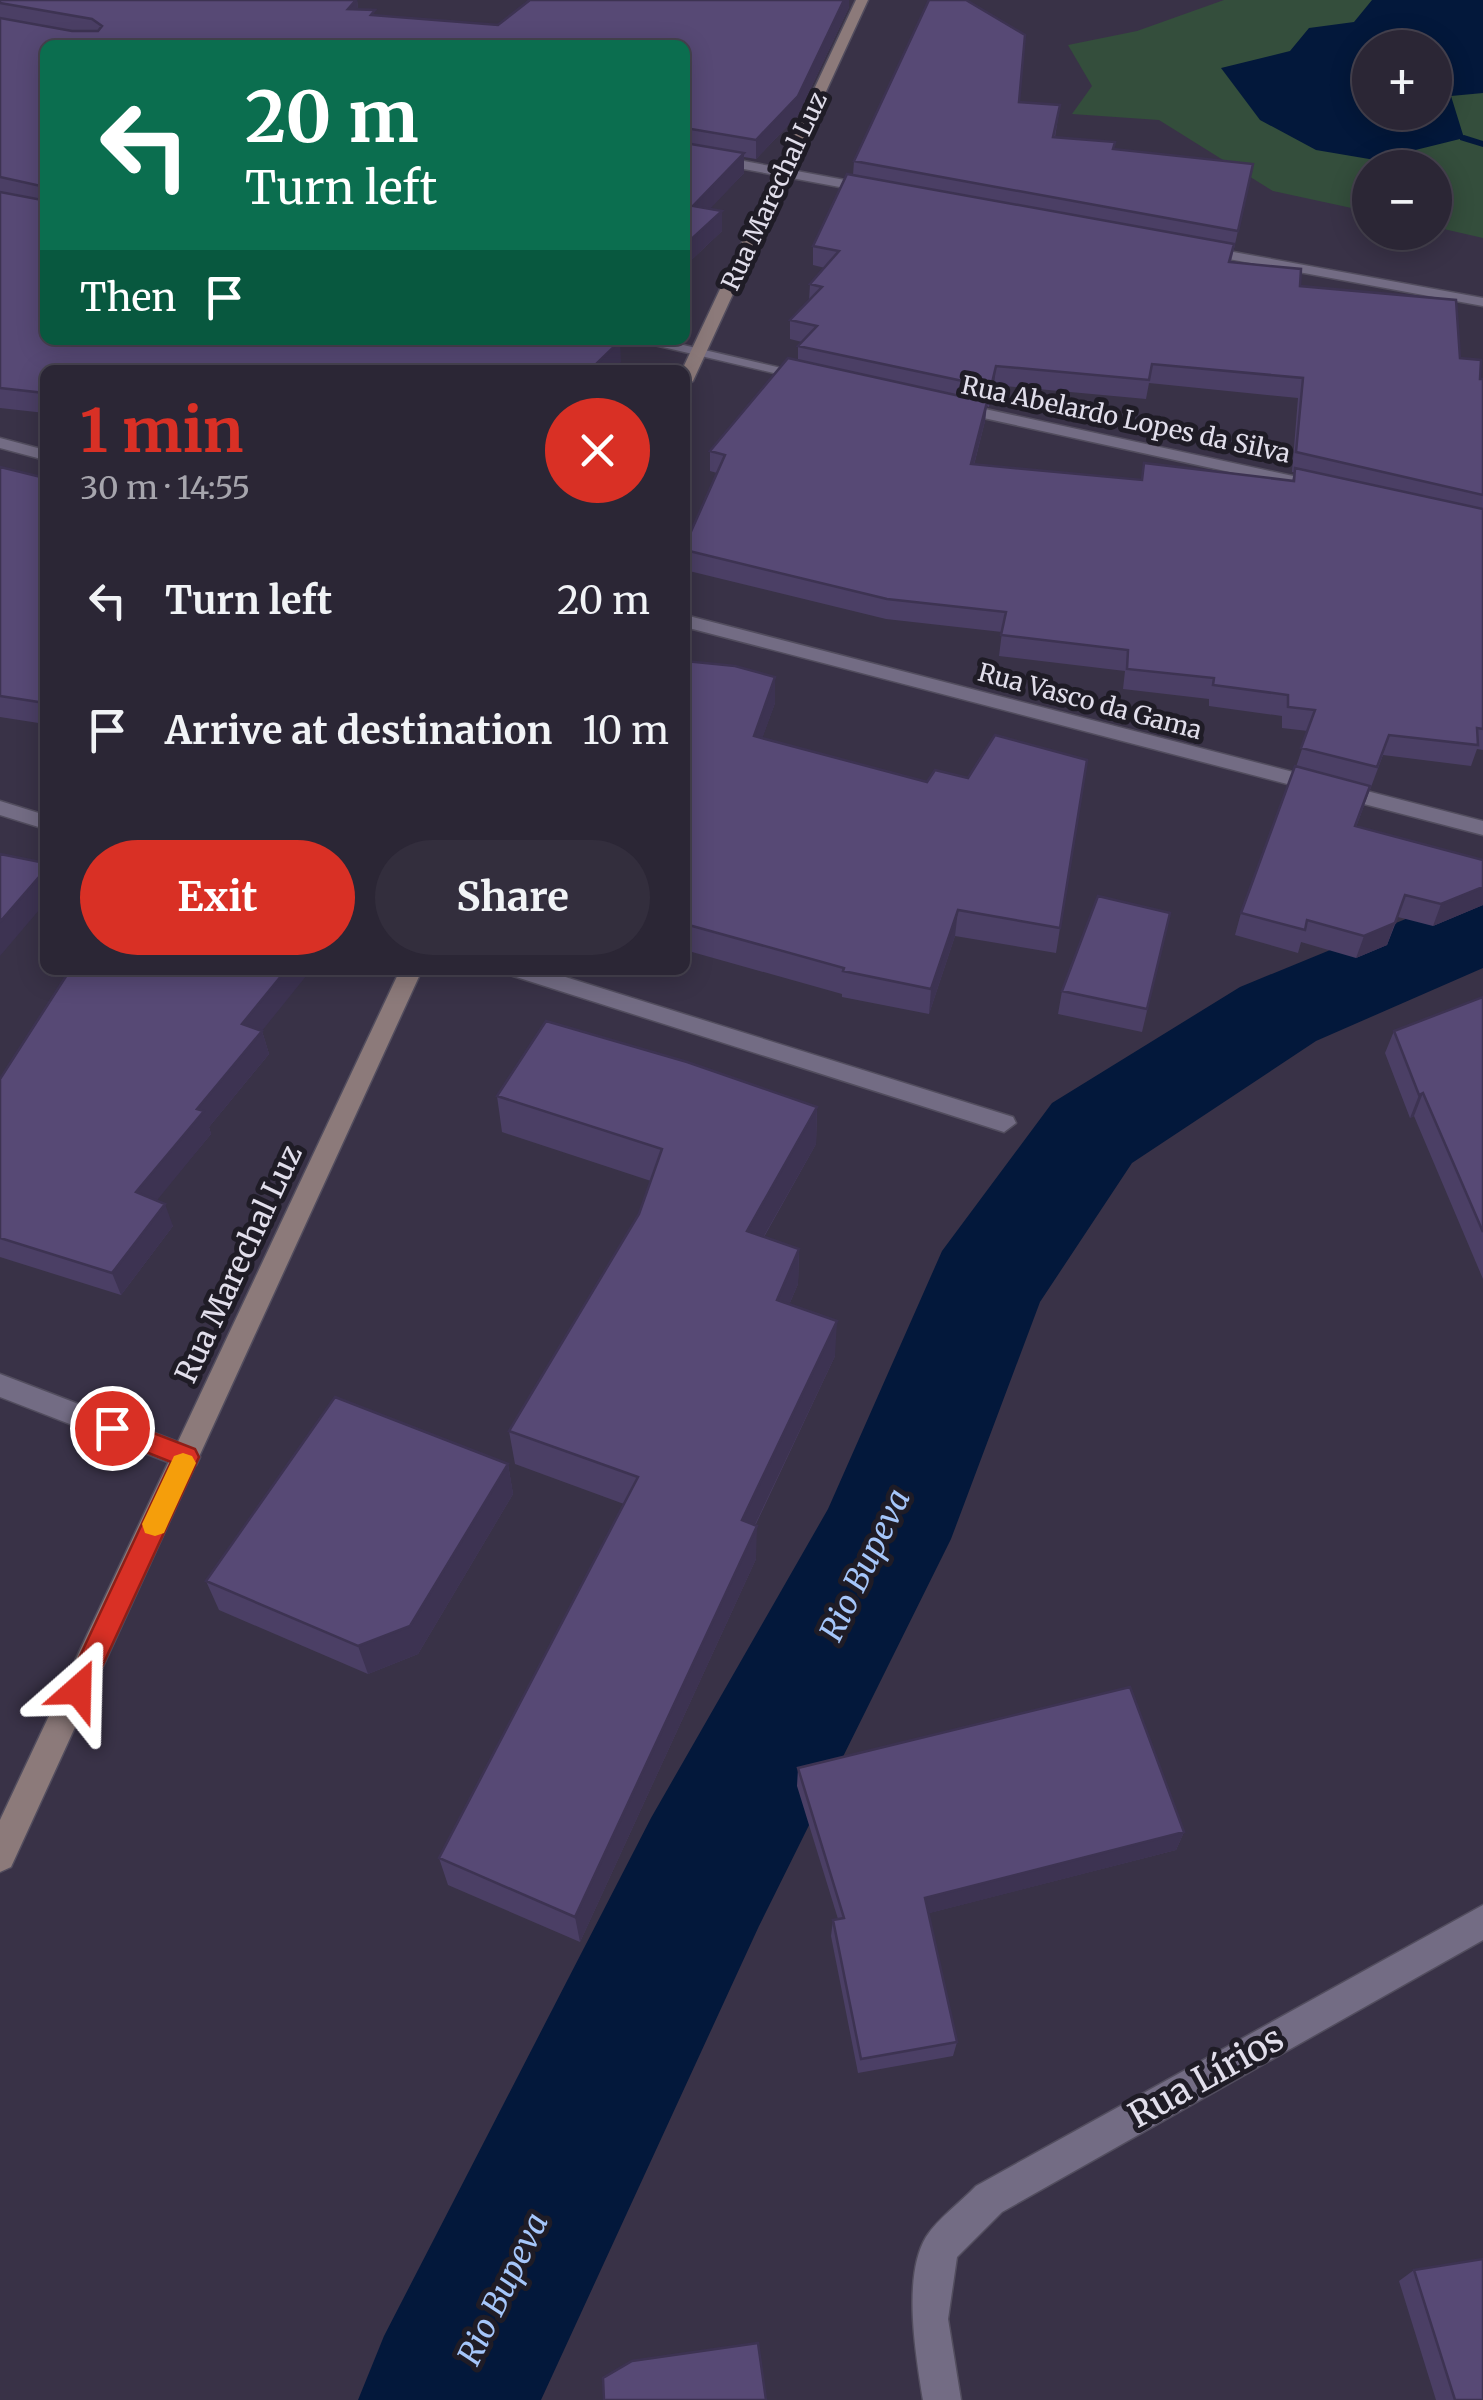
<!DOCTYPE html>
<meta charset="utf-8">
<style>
body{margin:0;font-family:Merriweather,serif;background:#332e3d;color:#f1f3f6;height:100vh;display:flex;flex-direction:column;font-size:38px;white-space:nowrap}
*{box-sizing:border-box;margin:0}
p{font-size:32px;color:#a6a5ad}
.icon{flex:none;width:55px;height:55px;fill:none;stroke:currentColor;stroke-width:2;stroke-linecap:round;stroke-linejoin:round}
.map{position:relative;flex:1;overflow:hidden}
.panel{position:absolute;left:40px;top:365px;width:650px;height:610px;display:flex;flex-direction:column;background:#2b2635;border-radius:15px;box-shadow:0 5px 25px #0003,0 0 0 2px #474350}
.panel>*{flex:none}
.hud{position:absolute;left:40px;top:40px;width:650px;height:305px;border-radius:15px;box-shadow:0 5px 25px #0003,0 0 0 2px #474350;background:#0b6e4f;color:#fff;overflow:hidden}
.buttons{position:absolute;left:1352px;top:30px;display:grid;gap:20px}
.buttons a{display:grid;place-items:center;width:100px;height:100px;border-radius:50%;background:#2b2635;box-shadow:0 5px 25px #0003,0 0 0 2px #474350;font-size:50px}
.pin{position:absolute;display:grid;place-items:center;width:85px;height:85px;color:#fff;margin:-42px;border:5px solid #fff;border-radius:50%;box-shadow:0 2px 10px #0007}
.me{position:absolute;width:110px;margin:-55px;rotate:25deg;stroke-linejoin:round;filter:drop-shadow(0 0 8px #0008)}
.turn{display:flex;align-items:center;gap:35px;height:210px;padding:0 40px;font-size:45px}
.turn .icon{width:130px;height:130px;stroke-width:2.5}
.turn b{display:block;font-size:70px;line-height:85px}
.then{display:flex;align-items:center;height:95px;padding:0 40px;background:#0003;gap:20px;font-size:38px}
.round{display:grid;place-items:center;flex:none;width:105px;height:105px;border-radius:52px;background:#332e3d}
.headline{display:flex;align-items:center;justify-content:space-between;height:170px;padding:0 40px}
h1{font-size:60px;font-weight:700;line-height:75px;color:#d93025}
.primary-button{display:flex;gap:20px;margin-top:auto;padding:20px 40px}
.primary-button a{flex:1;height:115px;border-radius:60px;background:#d93025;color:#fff;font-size:40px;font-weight:700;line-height:115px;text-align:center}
.primary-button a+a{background:#332e3d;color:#f1f3f6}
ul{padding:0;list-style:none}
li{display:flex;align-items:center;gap:30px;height:130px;padding:0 40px}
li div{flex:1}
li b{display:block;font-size:38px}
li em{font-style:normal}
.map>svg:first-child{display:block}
</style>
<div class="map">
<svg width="1483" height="2400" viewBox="0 0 1483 2400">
<rect width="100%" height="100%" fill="#393247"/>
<!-- green -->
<path fill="#344e3c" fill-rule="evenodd" d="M 1224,0 L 1483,0 L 1483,238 L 1435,227 L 1435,168 L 1370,168 L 1370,212 L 1273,191 L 1159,120 L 1072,114 L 1092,86 L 1068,45 L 1137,31 ZM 1370,48 L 1435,48 L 1435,112 L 1370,112 Z"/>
<!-- water -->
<path fill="#03183b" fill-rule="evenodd" d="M 1372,0 L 1483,0 L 1483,93 L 1451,96 L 1464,138 L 1375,160 L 1316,150 L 1260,120 L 1221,68 L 1290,51 L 1309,28 L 1354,22 ZM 1370,48 L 1435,48 L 1435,112 L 1370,112 Z"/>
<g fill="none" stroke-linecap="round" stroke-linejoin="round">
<!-- stream -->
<path fill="#03183b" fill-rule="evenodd" d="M 1464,135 L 1483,141 L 1483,147 L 1460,140 L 1460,136 Z"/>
<!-- river -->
<path fill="#03183b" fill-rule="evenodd" d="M 1483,892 L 1483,968 L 1316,1041 L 1132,1163 L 1040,1302 L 951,1539 L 759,1926 L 541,2400 L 358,2400 L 384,2336 L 651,1818 L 828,1509 L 942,1251 L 1052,1103 L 1240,987 L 1447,902 Z"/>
<!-- minor casing -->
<g stroke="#524d5e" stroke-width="3">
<path id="minor" d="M 685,150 L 877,186 L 884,190 L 877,194 L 685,158 Z
M 1201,246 L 1483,298 L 1483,306 L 1196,253 L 1196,247 Z
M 633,340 L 662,340 L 820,377 L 812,382 Z
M 953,402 L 1325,483 L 1334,488 L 1325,493 L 947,410 L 947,404 Z
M 0,438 L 45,450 L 45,460 L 0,448 Z
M 685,615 L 1483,821 L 1483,835 L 685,627 Z
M 0,801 L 45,815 L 45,829 L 0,815 Z
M 507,970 L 543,970 L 1013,1117 L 1016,1123 L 1004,1132 L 510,975 Z
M 0,1374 L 196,1449 L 200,1457 L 196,1465 L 186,1469 L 0,1397 Z
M 1483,1905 L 1483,1940 L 1002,2212 L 957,2257 L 948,2319 L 961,2400 L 923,2400 C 916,2356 902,2277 926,2237 C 938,2218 961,2202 976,2186 Z"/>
</g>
<!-- secondary casing -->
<g stroke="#524d5e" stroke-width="3">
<path id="secondary" d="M 856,0 L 868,0 L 693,381 L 685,386 L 682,370 Z
M 400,970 L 422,970 L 11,1867 L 0,1872 L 0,1820 Z"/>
</g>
<!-- minor -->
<use href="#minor" fill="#736c84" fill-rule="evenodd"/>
<!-- secondary -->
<use href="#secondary" fill="#8c7a7a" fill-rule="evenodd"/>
</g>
<!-- wall -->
<path fill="#4b3f65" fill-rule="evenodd" d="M 0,0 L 357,0 L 358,9 L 375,15 L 498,25 L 849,7 L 798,115 L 756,159 L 744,157 L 744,173 L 709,209 L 722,211 L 722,231 L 685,266 L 685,45 L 45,45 L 621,362 L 45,370 L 45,413 L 0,408 Z
M 1060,105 L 1055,137 L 1114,149 L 1253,164 L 1231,262 L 1300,286 L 1460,358 L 1480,379 L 1483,379 L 1483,750 L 1477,749 L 1471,766 L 1383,755 L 1356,827 L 1483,860 L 1483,905 L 1433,926 L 1398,917 L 1387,945 L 1356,958 L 1301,942 L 1298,953 L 1235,935 L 1241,913 L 1296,767 L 1308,731 L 1282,728 L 1282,716 L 1209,706 L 1209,699 L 1123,689 L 1125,671 L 999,656 L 1002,632 L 886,619 L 685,570 L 685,545 L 717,473 L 710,471 L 710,451 L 798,361 L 798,346 L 802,342 L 790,339 L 790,320 L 809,301 L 810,284 L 825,268 L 813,265 L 813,246 L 853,175 L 854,161 ZM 1149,383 L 1298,398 L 1292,472 L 1294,472 L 1292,481 L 1142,480 L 974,465 L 985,421 L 987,406 L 989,407 L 994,385 L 1146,399 Z
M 0,467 L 45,478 L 45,724 L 0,717 Z
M 685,661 L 775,677 L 775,703 L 762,738 L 927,782 L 968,778 L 1087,760 L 1056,953 L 955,936 L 929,1014 L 842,997 L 842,994 L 685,950 Z
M 1170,913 L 1142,1032 L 1058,1014 L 1062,991 Z
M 1483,997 L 1483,1279 L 1414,1116 L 1410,1118 L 1385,1053 L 1394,1031 Z
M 262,1031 L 269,1054 L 209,1127 L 211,1134 L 156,1200 L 173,1226 L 121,1295 L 0,1257 L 0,1079 Z
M 497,1096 L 817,1107 L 816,1144 L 764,1237 L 799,1249 L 798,1284 L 789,1305 L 835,1356 L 755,1526 L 756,1559 L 580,1942 L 448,1885 L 439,1858 L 624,1504 L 515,1464 L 509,1431 L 639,1214 L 651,1181 L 502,1132 Z
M 508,1464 L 513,1494 L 418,1654 L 368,1674 L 219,1610 L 206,1581 Z
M 798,1768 L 1184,1832 L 1176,1850 L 929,1913 L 957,2042 L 953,2056 L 858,2073 L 831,1936 L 833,1920 L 838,1919 L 797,1786 Z
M 1414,2270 L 1483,2400 L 1436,2400 L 1399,2281 Z"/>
<!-- shaded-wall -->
<path fill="#3d3352" d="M 357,0 L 359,17 L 348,9 Z
M 844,0 L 849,0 L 849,7 L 798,115 L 756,159 L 756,140 Z
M 744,153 L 744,173 L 694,226 L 693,206 Z
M 722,211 L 722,231 L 685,266 L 685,245 Z
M 620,341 L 621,362 L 613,370 L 590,370 Z
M 996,366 L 994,385 L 989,407 L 991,387 Z
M 987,402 L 985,421 L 969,484 L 971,464 Z
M 775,677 L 775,703 L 754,761 L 754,736 Z
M 45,870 L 45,903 L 0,956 L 0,922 Z
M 1483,887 L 1483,905 L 1433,926 L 1441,904 Z
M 1405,895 L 1387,945 L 1356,958 L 1364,936 Z
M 958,910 L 955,936 L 929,1014 L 931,989 Z
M 286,970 L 311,970 L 253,1042 L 262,1031 L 269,1054 L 209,1127 L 211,1134 L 145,1215 L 136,1192 L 197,1109 L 242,1024 Z
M 1423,1093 L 1414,1116 L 1410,1118 L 1419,1095 Z
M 817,1107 L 816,1144 L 747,1266 L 747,1231 Z
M 165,1204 L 173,1226 L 121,1295 L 112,1273 Z
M 799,1249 L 798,1284 L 776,1335 L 777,1300 Z
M 837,1321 L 835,1356 L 742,1552 L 742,1520 Z
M 508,1464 L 513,1494 L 418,1654 L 368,1674 L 358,1646 Z
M 757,1526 L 756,1559 L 580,1942 L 575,1917 Z
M 1184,1832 L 1176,1850 L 922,1915 L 925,1898 Z"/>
<!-- building -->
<path fill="#574975" stroke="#3d3352" stroke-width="2.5" d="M 0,0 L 356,0 L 348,9 L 375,10 L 371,15 L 498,25 L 530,0 L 844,0 L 798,96 L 756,140 L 685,128 L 685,45 L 45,45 L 45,340 L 620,341 L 590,370 L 45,370 L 45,393 L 0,388 L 0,192 L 42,200 L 41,186 L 0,177 L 0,18 L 72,31 L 98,31 L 102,26 L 92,19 L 0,3 Z
M 929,0 L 966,0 L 1025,35 L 1019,102 L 1060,105 L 1053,137 L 1115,142 L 1113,149 L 1253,164 L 1238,231 L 854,161 Z
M 685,143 L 744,153 L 693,206 L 722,211 L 685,245 Z
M 847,174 L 1234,244 L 1229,262 L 1301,269 L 1300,286 L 1456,300 L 1460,358 L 1481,360 L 1480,379 L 1483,379 L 1483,495 L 1296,452 L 1303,378 L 1152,364 L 1149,380 L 996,366 L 991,387 L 798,346 L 817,326 L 790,320 L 822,287 L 810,284 L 839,251 L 813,246 Z
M 788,358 L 987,402 L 971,464 L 1142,480 L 1144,463 L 1294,481 L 1295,468 L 1483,509 L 1483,729 L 1477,728 L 1478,745 L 1389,735 L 1377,767 L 1301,748 L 1315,710 L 1288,707 L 1288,695 L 1213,685 L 1214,678 L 1127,669 L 1128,650 L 1001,635 L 1006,612 L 887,599 L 685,550 L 685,545 L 725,455 L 710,451 Z
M 0,467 L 45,478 L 45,703 L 0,696 Z
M 685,661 L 735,666 L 775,677 L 754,736 L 927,782 L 935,770 L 968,778 L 995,735 L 1087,760 L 1060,928 L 958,910 L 931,989 L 843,971 L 844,968 L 685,924 Z
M 1295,766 L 1370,786 L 1355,826 L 1483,860 L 1483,887 L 1441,904 L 1405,895 L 1395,923 L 1364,936 L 1307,920 L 1305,930 L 1241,913 Z
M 0,854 L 45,863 L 45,870 L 0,922 Z
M 1098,896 L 1170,913 L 1147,1009 L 1062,991 Z
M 70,970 L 286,970 L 242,1024 L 262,1031 L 197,1109 L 204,1111 L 136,1192 L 165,1204 L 112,1273 L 0,1238 L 0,1079 Z
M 1483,997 L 1483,1232 L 1423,1093 L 1419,1095 L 1394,1031 Z
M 546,1021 L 687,1062 L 817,1107 L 747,1231 L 799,1249 L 777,1300 L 837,1321 L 742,1520 L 757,1526 L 575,1917 L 439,1858 L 638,1477 L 509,1431 L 639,1214 L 662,1149 L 497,1096 Z
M 335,1397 L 508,1464 L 410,1626 L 358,1646 L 206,1581 Z
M 1130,1687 L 1184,1832 L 925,1898 L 957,2042 L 861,2059 L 833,1920 L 844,1918 L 798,1768 Z
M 1483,2259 L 1483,2400 L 1455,2400 L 1414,2270 Z
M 758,2343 L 766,2400 L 604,2400 L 603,2378 L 632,2361 Z"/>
<!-- route -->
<path fill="#d93025" stroke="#8d1f18" stroke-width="2.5" d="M 112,1417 L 195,1449 L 199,1457 L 87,1699 L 78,1703 L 68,1699 L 64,1690 L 171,1462 L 103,1435 L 99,1428 L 103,1421 Z"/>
<!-- slow -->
<path fill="#f59e0b" d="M 183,1453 L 192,1456 L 196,1463 L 168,1524 L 164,1533 L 155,1536 L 145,1533 L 142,1524 L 174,1456 Z"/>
<g text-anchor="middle" stroke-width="10" stroke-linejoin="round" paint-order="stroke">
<!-- far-street labels -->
<g font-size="25" fill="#e1deeb" stroke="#1f1c26">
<text transform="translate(774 191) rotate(-65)" y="9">Rua Marechal Luz</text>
<text transform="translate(1126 419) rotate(12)" y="9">Rua Abelardo Lopes da Silva</text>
<text transform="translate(1090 701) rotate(15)" y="9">Rua Vasco da Gama</text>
</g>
<!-- street labels -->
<g font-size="30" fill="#e1deeb" stroke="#1f1c26">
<text transform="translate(239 1264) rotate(-65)" y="10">Rua Marechal Luz</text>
</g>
<!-- water labels -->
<g font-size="32" font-style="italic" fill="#a5c6fa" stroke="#1f1c26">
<text transform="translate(865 1565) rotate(-64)" y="11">Rio Bupeva</text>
<text transform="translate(503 2289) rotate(-64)" y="11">Rio Bupeva</text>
</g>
<!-- near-street labels -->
<g font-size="35" fill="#e1deeb" stroke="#1f1c26">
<text transform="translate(1206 2077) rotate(-29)" y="12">Rua Lírios</text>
</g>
</g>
</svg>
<div class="buttons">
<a>+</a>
<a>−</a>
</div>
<div class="pin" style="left:112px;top:1428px;background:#d93025"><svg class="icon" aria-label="arrive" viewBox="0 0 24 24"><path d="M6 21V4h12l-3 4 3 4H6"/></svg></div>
<svg class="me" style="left:78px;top:1690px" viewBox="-20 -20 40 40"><path d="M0-17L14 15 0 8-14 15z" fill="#d93025" stroke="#fff" stroke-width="4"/></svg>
<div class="hud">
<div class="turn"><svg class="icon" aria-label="left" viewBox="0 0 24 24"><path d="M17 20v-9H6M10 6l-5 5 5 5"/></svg><div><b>20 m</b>Turn left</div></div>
<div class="then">Then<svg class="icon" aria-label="arrive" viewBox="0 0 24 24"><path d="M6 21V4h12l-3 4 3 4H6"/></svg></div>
</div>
<section class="panel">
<div class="headline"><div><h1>1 min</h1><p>30 m · 14:55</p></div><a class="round" style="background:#d93025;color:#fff"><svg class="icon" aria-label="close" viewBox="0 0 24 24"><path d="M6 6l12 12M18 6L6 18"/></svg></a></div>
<ul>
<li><svg class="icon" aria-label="left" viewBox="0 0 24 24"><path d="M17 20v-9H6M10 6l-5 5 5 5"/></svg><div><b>Turn left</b></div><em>20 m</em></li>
<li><svg class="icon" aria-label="arrive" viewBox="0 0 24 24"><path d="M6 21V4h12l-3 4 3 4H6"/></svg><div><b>Arrive at destination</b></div><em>10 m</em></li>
</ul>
<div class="primary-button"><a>Exit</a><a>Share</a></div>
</section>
</div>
